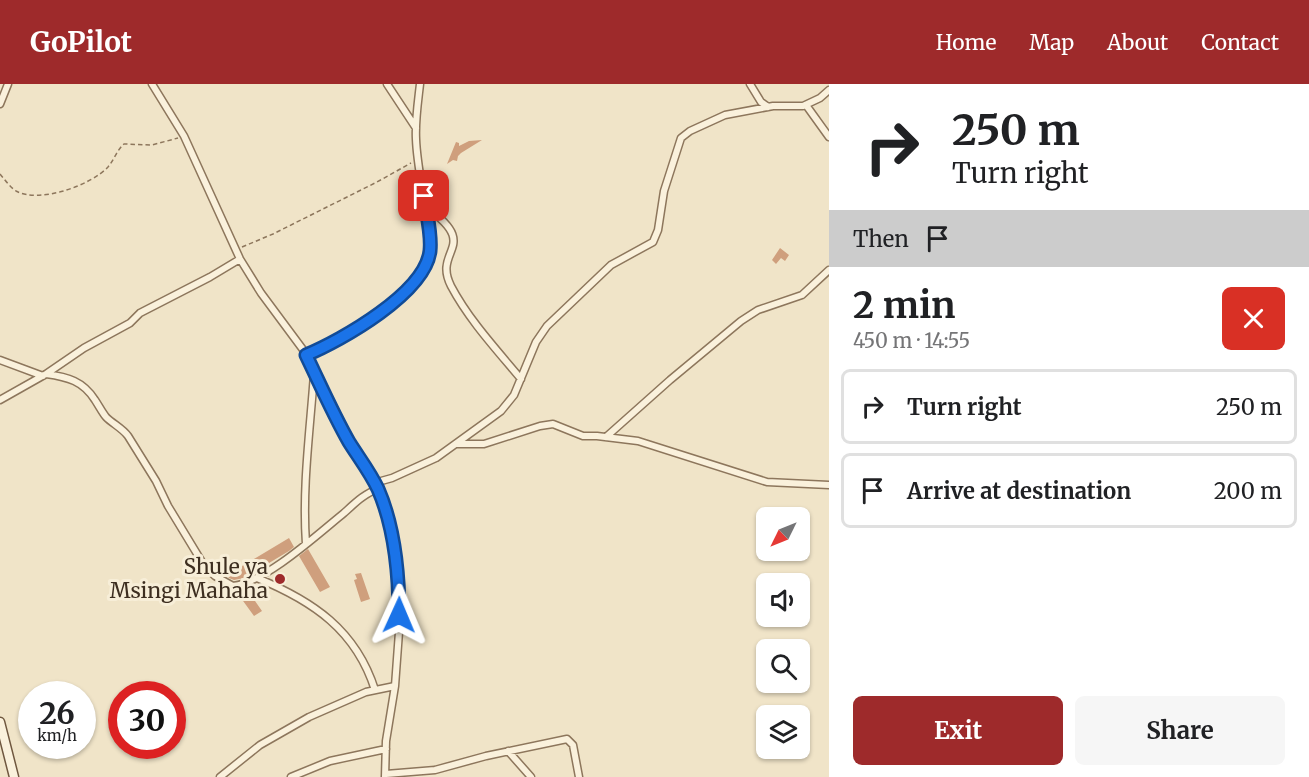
<!DOCTYPE html>
<meta charset="utf-8">
<style>
body{margin:0;font-family:Merriweather,serif;background:#f6f6f6;color:#202124;height:100vh;display:flex;flex-direction:column;font-size:22px;white-space:nowrap}
*{box-sizing:border-box;margin:0}
p{font-size:20px;color:#757577}
.icon{flex:none;width:33px;height:33px;fill:none;stroke:currentColor;stroke-width:2;stroke-linecap:round;stroke-linejoin:round}
.map{position:relative;flex:1;overflow:hidden}
.side{display:flex;flex-direction:column;background:#fff;width:480px}
.side>*{flex:none}
.guide{background:#fff;color:#202124;overflow:hidden}
.needle{width:39px;rotate:227deg}
.controls{position:absolute;left:756px;top:423px;display:grid;gap:12px}
.controls a{display:grid;place-items:center;width:54px;height:54px;border-radius:9px;background:#fff;box-shadow:0 2px 4px #0004;font-size:30px}
.speed{position:absolute;left:18px;top:597px;display:flex;gap:12px;font-size:30px;font-weight:700;text-align:center}
.speed>*{display:grid;place-content:center;width:78px;height:78px;border-radius:50%;background:#fff;box-shadow:0 2px 4px #0004;line-height:1}
.speed small{font-size:15px;font-weight:400}
.speed .limit{border:9px solid #d22;background:#fff;color:#111}
.pin{position:absolute;display:grid;place-items:center;width:51px;height:51px;color:#fff;margin:-26px;border-radius:12px;box-shadow:0 3px 9px #0006}
.me{position:absolute;width:66px;margin:-33px;rotate:1deg;stroke-linejoin:round;filter:drop-shadow(0 0 4px #0008)}
.turn{display:flex;align-items:center;gap:21px;height:126px;padding:0 24px;font-size:27px}
.turn .icon{width:78px;height:78px;stroke-width:2.5}
.turn b{display:block;font-size:42px;line-height:51px}
.then{display:flex;align-items:center;height:57px;padding:0 24px;background:#0003;gap:12px;font-size:22px}
.round{display:grid;place-items:center;flex:none;width:63px;height:63px;border-radius:9px;background:#f6f6f6}
.headline{display:flex;align-items:center;justify-content:space-between;height:102px;padding:0 24px}
h1{font-size:36px;font-weight:700;line-height:45px}
.action{display:flex;gap:12px;margin-top:auto;padding:12px 24px}
.action a{flex:1;height:69px;border-radius:9px;background:#9e2a2b;color:#fff;font-size:24px;font-weight:700;line-height:69px;text-align:center}
.action a+a{background:#f6f6f6;color:#202124}
ul{padding:0;list-style:none}
li{display:flex;align-items:center;gap:18px;height:75px;margin:0 12px 9px;padding:0 12px;border:3px solid #e0e0e0;border-radius:9px}
li div{flex:1}
li b{display:block;font-size:22px}
li em{font-style:normal}
header{display:flex;align-items:center;gap:36px;box-sizing:border-box;height:84px;padding:0 30px;background:#9e2a2b;color:#fff}
header strong{font-size:28px}
nav{display:flex;gap:33px;margin-inline-start:auto;font-size:21px}
main{display:flex;flex:1;min-height:0}
.map>svg:first-child{display:block}
</style>
<header>
<strong>GoPilot</strong>
<nav><a>Home</a><a>Map</a><a>About</a><a>Contact</a></nav>
</header>
<main>
<div class="map">
<svg width="829" height="693" viewBox="0 0 829 693">
<rect width="100%" height="100%" fill="#f0e4c8"/>
<!-- building -->
<path fill="#cf9f7d" d="M 482,56 L 461,69 L 458,72 L 457,77 L 453,76 L 447,80 L 456,58 L 459,59 L 459,62 L 469,57 Z
M 780,164 L 789,171 L 785,177 L 781,174 L 776,180 L 772,176 Z
M 289,454 L 294,463 L 289,467 L 244,494 L 234,496 L 229,494 L 227,491 Z
M 308,465 L 330,503 L 320,508 L 299,472 Z
M 361,489 L 370,515 L 361,518 L 354,496 L 357,495 L 355,490 Z
M 246,504 L 262,527 L 254,532 L 238,510 Z"/>
<g fill="none" stroke-linecap="round" stroke-linejoin="round">
<!-- minor casing -->
<g stroke="#8d765c" stroke-width="9">
<path id="minor" d="M 152,0 L 184,52 L 240,175 L 261,209 L 307,271 L 338,337 L 370,388 L 378,405 L 392,452 L 399,497 L 399,548 L 395,602 L 386,657 L 385,693
M 387,0 L 416,44
M 750,0 L 761,18 L 768,23
M 0,20 L 8,0
M 806,21 L 829,53
M 426,123 C 482,163 432,165 451,202 C 469,236 496,265 521,295
M 307,271 C 343,256 422,211 429,168 C 431,159 429,146 427,136 C 424,110 417,82 416,55 C 415,37 418,18 420,0
M 0,276 L 43,292
M 46,290 C 68,293 83,297 95,316 C 99,322 102,328 106,333 C 113,340 122,344 128,352 L 156,397 L 168,422 L 205,483 L 215,492 L 233,502 C 266,498 318,450 344,429 C 354,420 365,409 378,405
M 0,316 L 46,290 L 84,264 L 130,239 L 140,229 L 210,193 L 240,175
M 606,353 L 670,296 L 741,237 L 758,226 L 802,211 L 829,186
M 458,360 L 484,360 L 540,342 L 553,340 L 583,352 L 597,352 L 638,357 L 767,398 L 829,401
M 374,399 L 392,394 L 436,374 L 501,327 L 514,311 L 536,258 L 547,242 L 611,181 L 653,158 L 658,146 L 664,107 L 681,54 L 690,47 L 725,31 L 773,22 L 803,22 L 820,14 L 829,6
M 306,460 C 302,403 310,347 314,290
M 257,494 C 313,517 356,546 375,606
M 508,667 L 531,693
M 386,690 L 435,686 L 486,672 L 567,655 L 573,661 L 579,693
M 220,693 L 260,661 L 309,633 L 366,608 L 395,602
M 291,693 L 330,677 L 386,665"/>
</g>
<!-- secondary casing -->
<g stroke="#6f573f" stroke-width="11">
<path id="secondary" d="M 0,638 L 14,693"/>
</g>
<!-- path -->
<path stroke="#8d765c" stroke-width="1.5" stroke-dasharray="4.5 3" stroke-linecap="butt" d="M 0,90 C 5,96 10,103 16,107 C 40,120 91,101 108,83 C 114,76 117,66 124,60 L 152,61 L 178,54
M 242,163 L 273,150 L 377,98 L 411,79"/>
<!-- minor -->
<use href="#minor" stroke="#faf1dc" stroke-width="6"/>
<!-- secondary -->
<use href="#secondary" stroke="#faf1dc" stroke-width="8"/>
</g>
<g fill="none" stroke-linecap="round" stroke-linejoin="round">
<!-- route casing -->
<g stroke="#114b97" stroke-width="15">
<path id="route" d="M 399,531 C 399,489 395,444 378,405 C 370,388 359,374 349,358 C 333,330 320,300 306,271 C 342,256 425,209 430,167 C 432,149 426,129 424,112"/>
</g>
<!-- route -->
<use href="#route" stroke="#1a73e8" stroke-width="10"/>
</g>
<!-- markers -->
<circle fill="#9e2a2b" stroke="#f7eed8" stroke-width="2" cx="280" cy="495" r="6"/>
<g text-anchor="middle" stroke-width="6" stroke-linejoin="round" paint-order="stroke">
<!-- poi labels -->
<g font-size="21" fill="#3d2e20" stroke="#f7eed8" text-anchor="end">
<text x="268" y="490">Shule ya<tspan x="268" dy="24">Msingi Mahaha</tspan></text>
</g>
</g>
</svg>
<div class="controls">
<a><svg class="needle" viewBox="-14 -14 28 28"><path d="M0-13l5 13h-10z" fill="#e53935"/><path d="M0 13l5-13h-10z" fill="#757577"/></svg></a>
<a><svg class="icon" aria-label="sound" viewBox="0 0 24 24"><path d="M4 9h4l5-4v14l-5-4H4zM17 9q2 3 0 6"/></svg></a>
<a><svg class="icon" aria-label="search" viewBox="0 0 24 24"><circle cx="10" cy="10" r="6"/><path d="M15 15l6 6"/></svg></a>
<a><svg class="icon" aria-label="layers" viewBox="0 0 24 24"><path d="M12 4l9 5-9 5-9-5zM3 14l9 5 9-5"/></svg></a>
</div>
<div class="speed"><div>26<small>km/h</small></div><div class="limit">30</div></div>
<div class="pin" style="left:424px;top:112px;background:#d93025"><svg class="icon" aria-label="arrive" viewBox="0 0 24 24"><path d="M6 21V4h12l-3 4 3 4H6"/></svg></div>
<svg class="me" style="left:399px;top:531px" viewBox="-20 -20 40 40"><path d="M0-17L14 15 0 8-14 15z" fill="#1a73e8" stroke="#fff" stroke-width="4"/></svg>
</div>
<section class="side">
<div class="guide">
<div class="turn"><svg class="icon" aria-label="right" viewBox="0 0 24 24"><path d="M7 20v-9h11M14 6l5 5-5 5"/></svg><div><b>250 m</b>Turn right</div></div>
<div class="then">Then<svg class="icon" aria-label="arrive" viewBox="0 0 24 24"><path d="M6 21V4h12l-3 4 3 4H6"/></svg></div>
</div>
<div class="headline"><div><h1>2 min</h1><p>450 m · 14:55</p></div><a class="round" style="background:#d93025;color:#fff"><svg class="icon" aria-label="close" viewBox="0 0 24 24"><path d="M6 6l12 12M18 6L6 18"/></svg></a></div>
<ul>
<li><svg class="icon" aria-label="right" viewBox="0 0 24 24"><path d="M7 20v-9h11M14 6l5 5-5 5"/></svg><div><b>Turn right</b></div><em>250 m</em></li>
<li><svg class="icon" aria-label="arrive" viewBox="0 0 24 24"><path d="M6 21V4h12l-3 4 3 4H6"/></svg><div><b>Arrive at destination</b></div><em>200 m</em></li>
</ul>
<div class="action"><a>Exit</a><a>Share</a></div>
</section>
</main>
